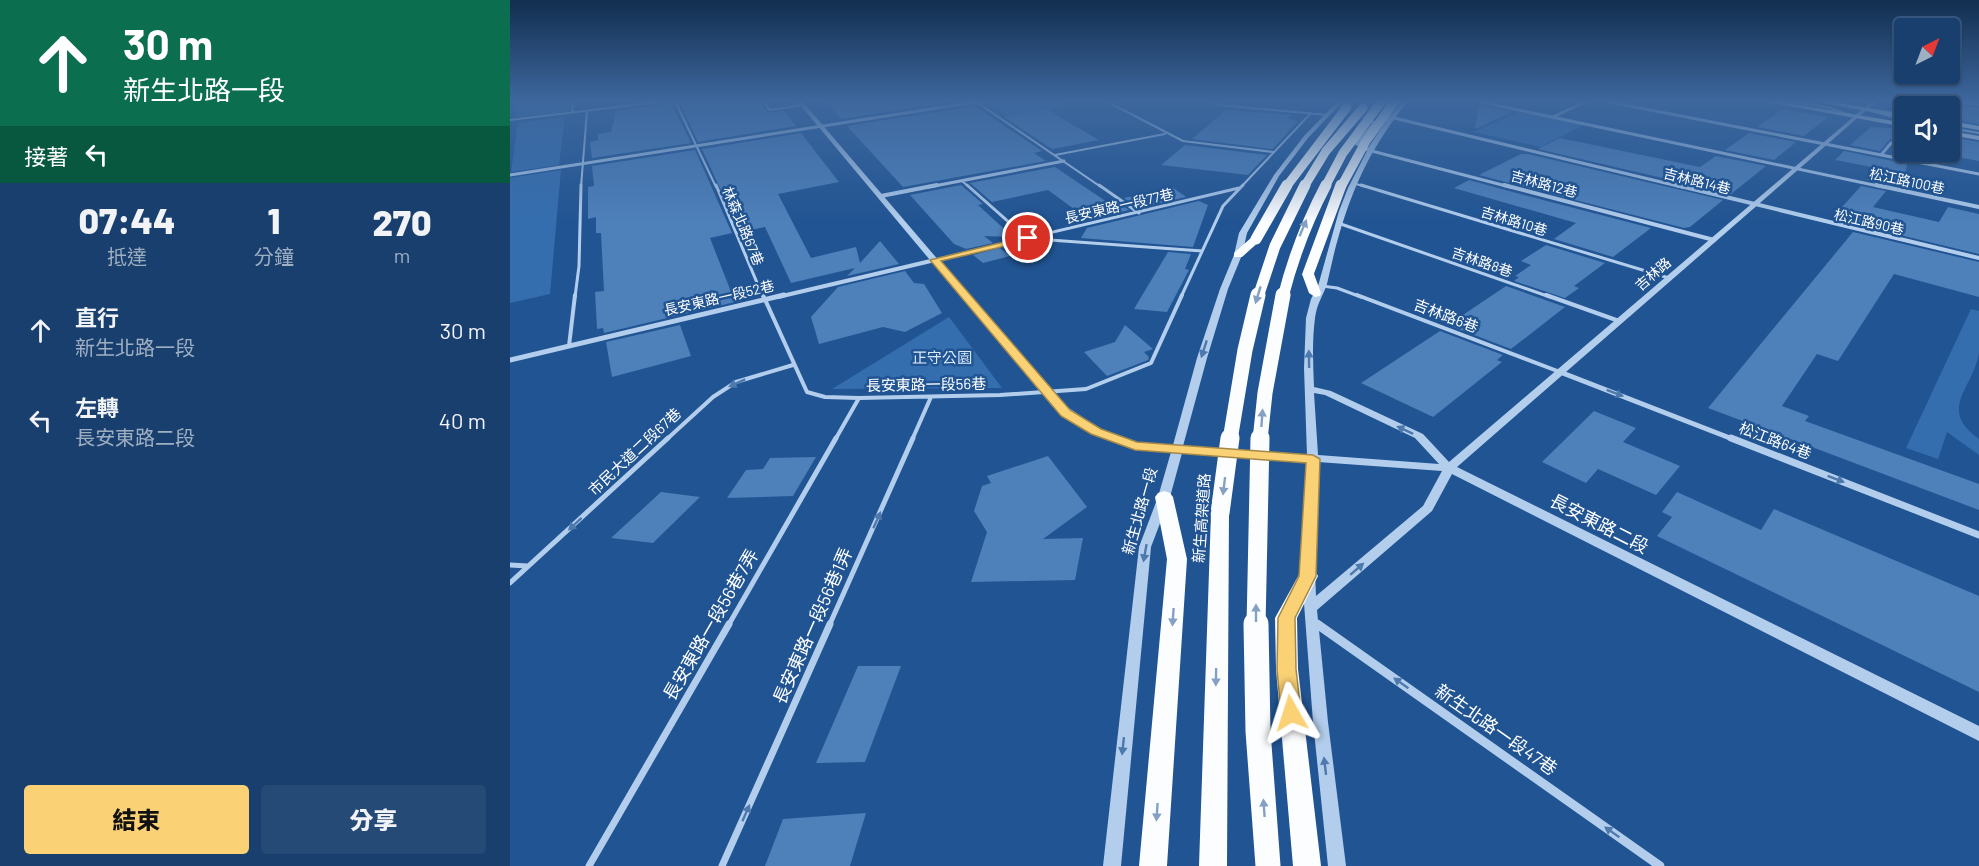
<!DOCTYPE html>
<html lang="zh-TW">
<meta charset="utf-8">
<style>
body{margin:0;font-family:Barlow,"Noto Sans TC",sans-serif;background:#264a76;color:#f1f3f6;height:100vh;display:flex;flex-direction:column;font-size:22px;white-space:nowrap}
*{box-sizing:border-box;margin:0}
p{font-size:20px;color:#9fafc2}
.icon{flex:none;width:33px;height:33px;fill:none;stroke:currentColor;stroke-width:2;stroke-linecap:round;stroke-linejoin:round}
.map{position:relative;flex:1;overflow:hidden}
.details{display:flex;flex-direction:column;background:#193f6e;width:510px}
.details>*{flex:none}
.top-card{background:#0b6e4f;color:#fff;overflow:hidden}
.needle{width:39px;rotate:42deg}
.buttons{position:absolute;left:1384px;top:18px;display:grid;gap:12px}
.buttons a{display:grid;place-items:center;width:66px;height:66px;border-radius:6px;background:#193f6e;box-shadow:0 2px 4px #0004,0 0 0 2px #375881;font-size:30px}
.pin{position:absolute;display:grid;place-items:center;width:51px;height:51px;color:#fff;margin:-26px;border:3px solid #fff;border-radius:50%;box-shadow:0 2px 6px #0007}
.me{position:absolute;width:66px;margin:-33px;rotate:354deg;stroke-linejoin:round;filter:drop-shadow(0 0 4px #0008)}
.turn{display:flex;align-items:center;gap:21px;height:126px;padding:0 24px;font-size:27px}
.turn .icon{width:78px;height:78px;stroke-width:2.5}
.turn b{display:block;font-size:42px;line-height:51px}
.then{display:flex;align-items:center;height:57px;padding:0 24px;background:#0003;gap:12px;font-size:22px}
.eta{display:flex;justify-content:space-evenly;align-items:center;height:102px;text-align:center}
.eta b{font-size:36px;font-weight:800;line-height:42px}
.primary-button{display:flex;gap:12px;margin-top:auto;padding:12px 24px}
.primary-button a{flex:1;height:69px;border-radius:6px;background:#fad174;color:#111;font-size:24px;font-weight:800;line-height:69px;text-align:center}
.primary-button a+a{background:#264a76;color:#f1f3f6}
ul{padding:0;list-style:none}
li{display:flex;align-items:center;gap:18px;height:90px;padding:0 24px}
li div{flex:1}
li b{display:block;font-size:22px}
li em{font-style:normal}
main{display:flex;flex:1;min-height:0}
.map>svg:first-child{display:block}
</style>
<main>
<section class="details">
<div class="top-card">
<div class="turn"><svg class="icon" aria-label="ahead" viewBox="0 0 24 24"><path d="M12 20V5M6 11l6-6 6 6"/></svg><div><b>30 m</b>新生北路一段</div></div>
<div class="then">接著<svg class="icon" aria-label="left" viewBox="0 0 24 24"><path d="M17 20v-9H6M10 6l-5 5 5 5"/></svg></div>
</div>
<div class="eta">
<div><b>07:44</b><p>抵達</p></div>
<div><b>1</b><p>分鐘</p></div>
<div><b>270</b><p>m</p></div>
</div>
<ul>
<li><svg class="icon" aria-label="ahead" viewBox="0 0 24 24"><path d="M12 20V5M6 11l6-6 6 6"/></svg><div><b>直行</b><p>新生北路一段</p></div><em>30 m</em></li>
<li><svg class="icon" aria-label="left" viewBox="0 0 24 24"><path d="M17 20v-9H6M10 6l-5 5 5 5"/></svg><div><b>左轉</b><p>長安東路二段</p></div><em>40 m</em></li>
</ul>
<div class="primary-button"><a>結束</a><a>分享</a></div>
</section>
<div class="map">
<svg width="1469" height="866" viewBox="0 0 1469 866">
<rect width="100%" height="100%" fill="#215492"/>
<!-- green -->
<path fill="#356eaf" d="M 7,101 L 61,101 L 59,112 L 7,117 Z
M 486,101 L 550,101 L 557,106 L 496,116 L 477,103 Z
M 1009,112 L 1073,125 L 1031,147 L 964,132 Z
M 55,117 L 49,165 L 1,172 L 8,123 Z
M 51,170 L 40,294 L 0,303 L 0,178 Z
M 1461,309 L 1469,311 C 1469,324 1469,340 1469,353 C 1463,389 1427,409 1469,439 L 1469,455 L 1437,432 L 1428,459 L 1396,448 Z
M 439,317 L 492,388 L 322,389 Z"/>
<!-- building -->
<path fill="#4e80ba" d="M 160,101 L 181,143 L 82,158 L 80,142 L 88,140 L 88,134 L 101,132 L 106,111 L 157,104 Z
M 169,101 L 253,101 L 252,105 L 258,113 L 274,111 L 286,126 L 188,142 Z
M 316,101 L 446,101 L 331,119 Z
M 1440,103 L 1469,108 L 1469,124 L 1440,119 Z
M 465,106 L 532,151 L 524,153 L 536,161 L 393,187 L 337,126 Z
M 969,106 L 1002,112 L 965,129 Z
M 537,109 L 551,118 L 589,140 L 542,149 L 494,117 Z
M 1273,109 L 1318,117 L 1294,136 L 1247,127 Z
M 716,110 L 781,115 L 778,119 L 788,121 L 763,149 L 682,139 Z
M 1361,127 L 1395,129 L 1395,141 L 1380,139 L 1370,151 L 1340,145 Z
M 291,133 L 329,182 L 268,194 L 301,258 L 346,247 L 350,263 L 370,241 L 389,264 L 337,276 L 345,268 L 281,283 L 255,227 L 230,232 L 192,149 Z
M 1239,133 L 1286,142 L 1264,160 L 1215,150 Z
M 1440,137 L 1469,142 L 1469,161 L 1442,156 L 1444,153 L 1440,149 Z
M 1050,138 L 1190,167 L 1206,156 L 1256,166 L 1221,194 L 1028,149 Z
M 675,145 L 757,155 L 738,175 L 651,165 Z
M 185,150 L 222,233 L 200,238 L 225,302 L 94,333 L 93,328 L 87,329 L 85,292 L 94,291 L 91,233 L 86,233 L 86,217 L 78,219 L 78,187 L 84,186 L 82,166 Z
M 1334,151 L 1397,164 L 1395,174 L 1390,173 L 1381,184 L 1357,180 L 1367,168 L 1325,160 Z
M 1011,154 L 1018,154 L 1213,200 L 1180,227 L 1174,228 L 969,175 Z
M 545,167 L 597,202 L 605,200 L 619,210 L 583,219 L 585,215 L 575,217 L 538,190 L 482,202 L 460,183 Z
M 959,180 L 999,191 L 1141,228 L 1103,257 L 1044,239 L 1066,223 L 944,188 Z
M 451,185 L 473,204 L 468,205 L 503,237 L 474,236 L 483,243 L 456,249 L 444,244 L 400,195 Z
M 1351,186 L 1376,191 L 1363,207 L 1429,222 L 1438,207 L 1469,214 L 1469,254 L 1348,225 L 1350,222 L 1324,216 Z
M 662,187 L 676,197 L 628,208 L 614,198 Z
M 689,201 L 698,205 L 683,247 L 571,238 L 577,228 Z
M 1343,232 L 1469,262 L 1469,297 L 1384,274 L 1328,361 L 1307,354 L 1272,406 L 1299,416 L 1295,421 L 1469,484 L 1469,510 L 1198,408 Z
M 1036,245 L 1095,263 L 1064,286 L 1069,288 L 1055,298 L 1004,281 L 1009,277 L 1005,276 L 1021,265 L 1011,261 Z
M 490,248 L 500,256 L 473,263 L 463,255 Z
M 658,252 L 681,254 L 675,269 L 679,270 L 657,312 L 624,309 Z
M 395,271 L 404,283 L 414,284 L 432,313 L 395,332 L 373,327 L 309,344 L 301,317 L 328,287 Z
M 996,286 L 1055,307 L 1001,349 L 938,325 Z
M 170,325 L 181,356 L 102,377 L 96,342 Z
M 615,325 L 643,349 L 634,352 L 639,357 L 638,360 L 597,376 L 574,352 L 605,342 Z
M 930,331 L 993,355 L 987,360 L 992,362 L 923,417 L 851,383 Z
M 1084,411 L 1126,428 L 1113,442 L 1170,466 L 1146,495 L 1088,469 L 1076,483 L 1032,462 Z
M 538,456 L 577,507 L 533,539 L 573,538 L 565,580 L 461,582 L 477,532 L 464,511 L 472,486 L 481,483 L 477,476 Z
M 306,457 L 283,496 L 217,498 L 236,470 L 253,469 L 260,458 Z
M 151,492 L 190,497 L 143,543 L 101,538 Z
M 1167,492 L 1251,530 L 1264,509 L 1469,596 L 1469,692 L 1147,536 L 1162,517 L 1152,512 Z
M 348,666 L 391,666 L 355,762 L 306,763 Z
M 356,813 L 340,866 L 255,866 L 273,819 Z"/>
<g fill="none" stroke-linecap="round" stroke-linejoin="round">
<!-- service-far4 -->
<path stroke="#b3ceed" stroke-width="2" d="M 165,101 L 206,187
M 465,101 L 591,187
M 596,101 L 673,141 L 763,152
M 700,101 L 708,105 L 818,115
M 1281,101 L 1320,108 L 1340,115
M 1446,101 L 1469,105
M 255,104 L 260,110 L 293,105
M 1357,110 L 1395,120
M 62,113 L 63,101
M 0,120 L 157,101
M 1440,128 L 1469,133
M 545,155 L 655,134
M 452,181 L 459,187
M 843,183 L 856,187
M 71,187 L 77,111
M 731,187 L 801,113"/>
<!-- service-far3 -->
<path stroke="#b3ceed" stroke-width="3" d="M 206,185 L 253,297
M 457,185 L 518,239
M 589,185 L 629,213
M 851,185 L 1159,278
M 828,223 L 1040,297
M 526,239 L 692,251
M 425,260 L 729,188
M 812,286 L 827,288 L 851,297
M 65,297 L 69,266 L 71,185
M 671,297 L 713,206 L 733,185"/>
<!-- service-far2 -->
<path stroke="#b3ceed" stroke-width="4" d="M 253,295 L 297,392 L 315,397 L 349,398 L 490,395 L 576,389 L 641,363 L 672,295
M 847,295 L 1050,372
M 1036,295 L 1109,321
M 59,346 L 65,295
M 156,440 L 203,397 L 226,382 L 283,365
M 325,440 L 349,398
M 402,440 L 421,397"/>
<!-- service-far1 -->
<path stroke="#b3ceed" stroke-width="5" d="M 0,565 L 18,566
M 0,583 L 158,438
M 218,626 L 326,438
M 319,626 L 403,438"/>
<!-- service -->
<path stroke="#b3ceed" stroke-width="7" d="M 79,866 L 219,624
M 212,866 L 320,624"/>
<!-- minor-far4 -->
<path stroke="#b3ceed" stroke-width="3" d="M 966,101 L 1373,187
M 1094,101 L 1469,174
M 880,117 L 1172,187
M 1043,117 L 1077,101
M 858,150 L 1000,187
M 1434,152 L 1440,153
M 1371,155 L 1381,143 L 1395,145
M 0,175 L 472,101
M 419,187 L 554,161"/>
<!-- minor-far3 -->
<path stroke="#b3ceed" stroke-width="4" d="M 994,185 L 1204,240
M 1166,185 L 1469,258
M 1366,185 L 1469,207
M 371,196 L 427,185
M 268,297 L 425,260"/>
<!-- minor-far2 -->
<path stroke="#b3ceed" stroke-width="5" d="M 0,360 L 274,295
M 1050,372 L 1225,440"/>
<!-- minor-far1 -->
<path stroke="#b3ceed" stroke-width="7" d="M 1221,438 L 1469,535
M 803,621 L 810,626"/>
<!-- minor -->
<path stroke="#b3ceed" stroke-width="9" d="M 807,624 L 1150,866"/>
<!-- tertiary -->
<path fill="#b3ceed" fill-rule="evenodd" d="M 287,101 L 292,101 L 550,402 L 590,429 L 627,443 L 663,445 L 687,358 L 710,289 L 724,255 L 729,233 L 764,175 L 794,136 L 828,101 L 833,101 L 798,138 L 769,176 L 737,233 L 732,255 L 718,289 L 697,358 L 673,446 L 797,455 L 794,368 L 796,318 L 801,299 L 808,286 L 829,211 L 838,188 L 857,151 L 844,144 L 862,123 L 853,119 L 853,117 L 868,122 L 850,144 L 858,148 L 877,120 L 893,101 L 898,101 C 863,145 845,181 829,235 C 824,251 821,268 817,284 C 813,296 807,303 805,318 C 802,341 803,364 804,387 L 821,391 L 913,434 L 939,462 L 1362,101 L 1367,101 L 947,467 L 1469,726 L 1469,741 L 942,474 L 922,511 L 807,610 L 818,722 L 836,866 L 818,866 L 803,722 L 792,577 L 791,548 L 797,462 L 672,453 L 660,497 L 641,547 L 611,866 L 593,866 L 629,547 L 648,497 L 661,452 L 621,448 L 582,433 L 542,406 ZM 804,393 L 815,395 L 905,438 L 929,464 L 808,455 ZM 808,462 L 932,471 L 913,506 L 806,596 L 804,548 Z"/>
<!-- secondary -->
<path fill="#dfebfa" fill-rule="evenodd" d="M 1251,101 L 1266,101 L 1395,123 L 1395,127 Z
M 1302,101 L 1317,101 L 1395,114 L 1395,118 Z
M 1440,121 L 1469,126 L 1469,130 L 1440,125 Z
M 1440,131 L 1469,136 L 1469,140 L 1440,135 Z"/>
<!-- trunk -->
<path fill="#fcfdff" fill-rule="evenodd" d="M 742,237 L 752,239 L 732,257 L 724,257 L 724,253 Z
M 798,270 L 804,274 L 811,293 L 810,296 L 805,297 L 799,293 L 792,274 Z
M 654,491 L 660,493 L 663,497 L 677,559 L 657,866 L 629,866 L 657,559 L 645,497 L 648,493 Z
M 710,507 L 717,509 L 719,513 L 717,866 L 689,866 L 701,513 L 703,509 Z
M 798,568 L 805,571 L 808,576 L 787,618 L 788,669 L 811,866 L 783,866 L 766,669 L 765,618 L 791,571 Z"/>
<!-- trunk-bridge-far4 -->
<path stroke="#fcfdff" stroke-width="9" d="M 776,187 L 837,107
M 794,187 L 816,151 L 853,108
M 815,187 L 833,153 L 872,101
M 831,187 L 856,141 L 885,101"/>
<!-- trunk-bridge-far3 -->
<path stroke="#fcfdff" stroke-width="11" d="M 746,239 L 777,185
M 798,274 L 831,185
M 748,297 L 765,246 L 795,185
M 773,297 C 783,258 797,221 816,185"/>
<!-- trunk-bridge-far2 -->
<path stroke="#fcfdff" stroke-width="15" d="M 720,440 L 735,350 L 748,295
M 750,440 L 755,393 L 773,295"/>
<!-- trunk-bridge-far1 -->
<path stroke="#fcfdff" stroke-width="19" d="M 710,513 L 720,438
M 746,626 L 750,438"/>
<!-- trunk-bridge -->
<path stroke="#fcfdff" stroke-width="25" d="M 746,624 L 748,731 L 758,866"/>
</g>
<!-- one-way arrows -->
<defs><path id="oneway-solid" d="M-6-.8H1V-3.2L6.5 0L1 3.2V.8H-6Z" transform="scale(1.5)"/></defs>
<g fill="#84a0c3">
<use href="#oneway-solid" transform="translate(793 228) rotate(-67)"/>
<use href="#oneway-solid" transform="translate(748 295) rotate(107)"/>
<use href="#oneway-solid" transform="translate(752 418) rotate(-86)"/>
<use href="#oneway-solid" transform="translate(714 486) rotate(97)"/>
<use href="#oneway-solid" transform="translate(746 613) rotate(-90)"/>
<use href="#oneway-solid" transform="translate(663 617) rotate(94)"/>
<use href="#oneway-solid" transform="translate(706 677) rotate(91)"/>
<use href="#oneway-solid" transform="translate(754 808) rotate(-94)"/>
<use href="#oneway-solid" transform="translate(647 812) rotate(94)"/>
</g>
<g fill="#4d79ad">
<use href="#oneway-solid" transform="translate(694 349) rotate(108)"/>
<use href="#oneway-solid" transform="translate(799 359) rotate(-91)"/>
<use href="#oneway-solid" transform="translate(227 383) rotate(156)"/>
<use href="#oneway-solid" transform="translate(1105 393) rotate(21)"/>
<use href="#oneway-solid" transform="translate(895 430) rotate(-155)"/>
<use href="#oneway-solid" transform="translate(1326 479) rotate(21)"/>
<use href="#oneway-solid" transform="translate(367 520) rotate(-66)"/>
<use href="#oneway-solid" transform="translate(65 524) rotate(137)"/>
<use href="#oneway-solid" transform="translate(635 553) rotate(100)"/>
<use href="#oneway-solid" transform="translate(847 569) rotate(-41)"/>
<use href="#oneway-solid" transform="translate(891 683) rotate(-145)"/>
<use href="#oneway-solid" transform="translate(613 746) rotate(96)"/>
<use href="#oneway-solid" transform="translate(815 766) rotate(-97)"/>
<use href="#oneway-solid" transform="translate(236 813) rotate(-66)"/>
<use href="#oneway-solid" transform="translate(1102 832) rotate(-145)"/>
</g>
<!-- sky -->
<linearGradient id="sky" x2="0" y2="1"><stop stop-color="#122e50"/><stop offset="0.45" stop-color="#3d679d"/><stop offset="1" stop-color="#3d679d" stop-opacity="0"/></linearGradient>
<rect width="1469" height="223" fill="url(#sky)"/>
<!-- route -->
<path fill="#fad174" stroke="#a2884b" stroke-width="1.5" d="M 518,236 L 521,237 L 521,240 L 431,261 L 560,410 L 591,429 L 627,442 L 803,455 L 810,459 L 806,576 L 785,618 L 786,669 L 791,713 L 788,719 L 781,721 L 774,719 L 771,713 L 767,669 L 768,618 L 789,576 L 796,463 L 625,450 L 581,434 L 551,416 L 420,260 Z"/>
<g text-anchor="middle" stroke-width="5" stroke-linejoin="round" paint-order="stroke">
<!-- far-street labels -->
<g font-size="14" fill="#fff" stroke="#215492">
<text transform="translate(1187 181) rotate(14)" y="5">吉林路14巷</text>
<text transform="translate(1397 181) rotate(12)" y="5">松江路100巷</text>
<text transform="translate(1034 184) rotate(15)" y="5">吉林路12巷</text>
<text transform="translate(609 206) rotate(-13)" y="5">長安東路一段77巷</text>
<text transform="translate(1004 221) rotate(17)" y="5">吉林路10巷</text>
<text transform="translate(1359 222) rotate(13)" y="5">松江路90巷</text>
<text transform="translate(233 226) rotate(67)" y="5">林森北路67巷</text>
<text transform="translate(972 262) rotate(19)" y="5">吉林路8巷</text>
<text transform="translate(1143 274) rotate(-41)" y="5">吉林路</text>
<text transform="translate(209 298) rotate(-13)" y="5">長安東路一段52巷</text>
</g>
<!-- street labels -->
<g font-size="15" fill="#fff" stroke="#215492">
<text transform="translate(936 316) rotate(21)" y="5">吉林路6巷</text>
<text transform="translate(416 385) rotate(-1)" y="5">長安東路一段56巷</text>
<text transform="translate(1265 441) rotate(21)" y="5">松江路64巷</text>
<text transform="translate(125 452) rotate(-43)" y="5">市民大道二段67巷</text>
<text transform="translate(630 511) rotate(-74)" y="5">新生北路一段</text>
<text transform="translate(692 518) rotate(-86)" y="5">新生高架道路</text>
</g>
<!-- park labels -->
<g font-size="15" fill="#d8e8fa" stroke="#215492">
<text x="432" y="363">正守公園</text>
</g>
<!-- near-street labels -->
<g font-size="18" fill="#fff" stroke="#215492">
<text transform="translate(1089 524) rotate(27)" y="6">長安東路二段</text>
<text transform="translate(201 625) rotate(-60)" y="6">長安東路一段56巷7弄</text>
<text transform="translate(303 626) rotate(-66)" y="6">長安東路一段56巷1弄</text>
<text transform="translate(986 730) rotate(35)" y="6">新生北路一段47巷</text>
</g>
</g>
</svg>
<div class="buttons">
<a><svg class="needle" viewBox="-14 -14 28 28"><path d="M0-13l5 13h-10z" fill="#e53935"/><path d="M0 13l5-13h-10z" fill="#9fafc2"/></svg></a>
<a><svg class="icon" aria-label="sound" viewBox="0 0 24 24"><path d="M4 9h4l5-4v14l-5-4H4zM17 9q2 3 0 6"/></svg></a>
</div>
<div class="pin" style="left:518px;top:238px;background:#d93025"><svg class="icon" aria-label="arrive" viewBox="0 0 24 24"><path d="M6 21V4h12l-3 4 3 4H6"/></svg></div>
<svg class="me" style="left:781px;top:713px" viewBox="-20 -20 40 40"><path d="M0-17L14 15 0 8-14 15z" fill="#fad174" stroke="#fff" stroke-width="4"/></svg>
</div>
</main>
